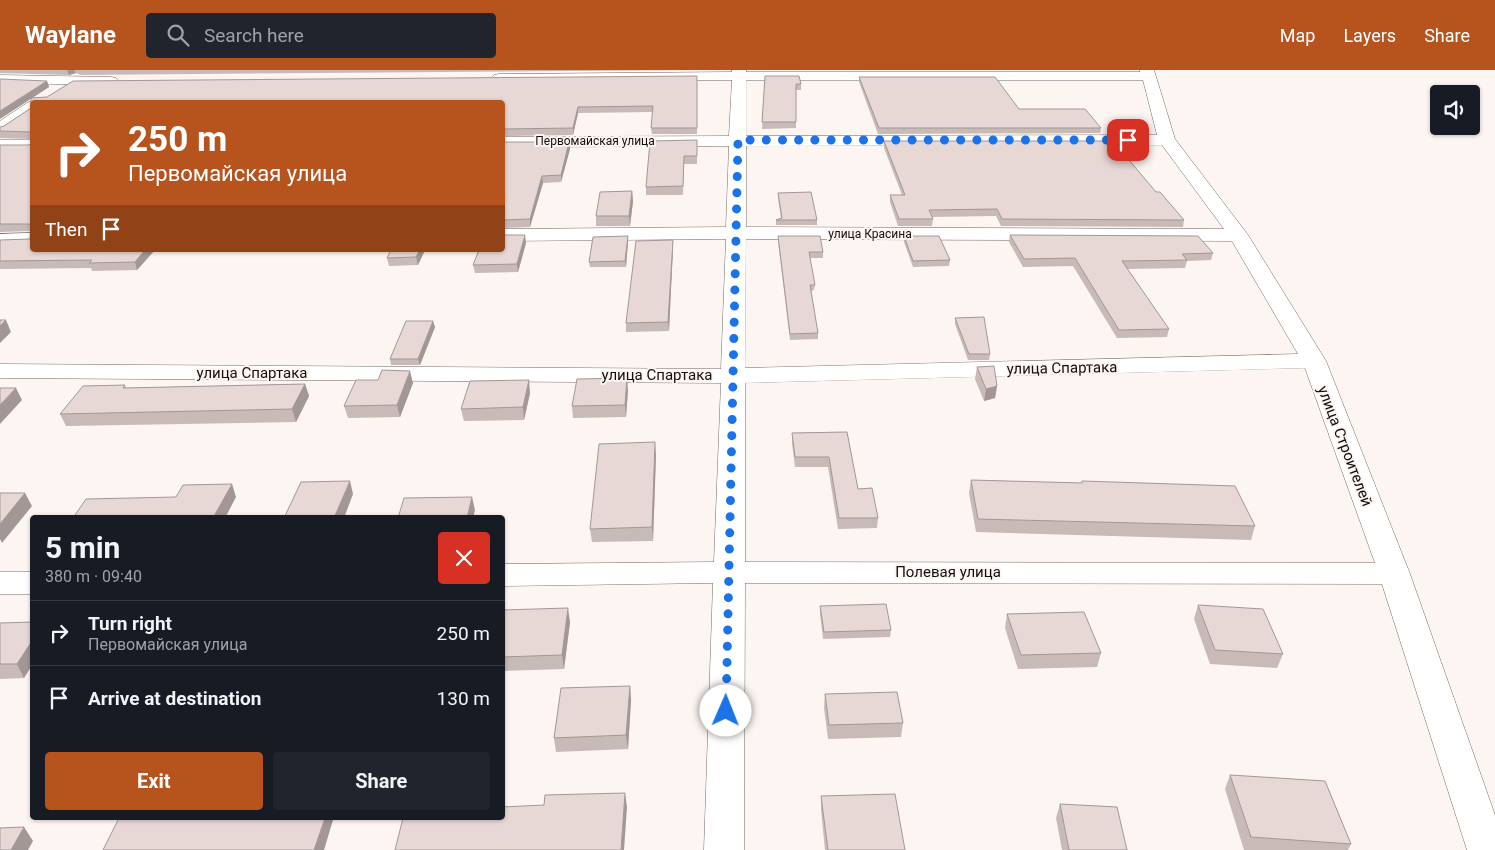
<!DOCTYPE html>
<meta charset="utf-8">
<style>
body{margin:0;font-family:Roboto,sans-serif;background:#20242c;color:#f1f3f6;height:100vh;display:flex;flex-direction:column;font-size:19px;white-space:nowrap}
*{box-sizing:border-box;margin:0}
p{font-size:16px;color:#9ea1a6}
.icon{flex:none;width:28px;height:28px;fill:none;stroke:currentColor;stroke-width:2;stroke-linecap:round;stroke-linejoin:round}
.map{position:relative;flex:1;overflow:hidden}
.details{position:absolute;left:30px;top:445px;width:475px;height:305px;display:flex;flex-direction:column;background:#171b24;border-radius:5px;box-shadow:0 1px 4px #0004}
.details>*{flex:none}
.hud{position:absolute;left:30px;top:30px;width:475px;height:152px;border-radius:5px;box-shadow:0 1px 4px #0004;background:#b7531d;color:#fff;overflow:hidden}
.tools{position:absolute;left:1430px;top:15px;display:grid;gap:10px}
.tools a{display:grid;place-items:center;width:50px;height:50px;border-radius:5px;background:#171b24;box-shadow:0 1px 4px #0004;font-size:25px}
.pin{position:absolute;display:grid;place-items:center;width:42px;height:42px;color:#fff;margin:-21px;border-radius:10px;box-shadow:0 2px 8px #0006}
.me{position:absolute;width:55px;margin:-28px;rotate:1deg;stroke-linejoin:round;filter:drop-shadow(0 0 4px #0008)}
.turn{display:flex;align-items:center;gap:18px;height:105px;padding:0 15px;font-size:22px}
.turn .icon{width:65px;height:65px;stroke-width:2.5}
.turn b{display:block;font-size:35px;line-height:42px}
.then{display:flex;align-items:center;height:48px;padding:0 15px;background:#0003;gap:10px;font-size:19px}
.round{display:grid;place-items:center;flex:none;width:52px;height:52px;border-radius:5px;background:#20242c}
.head{display:flex;align-items:center;justify-content:space-between;height:85px;padding:0 15px}
h1{font-size:30px;font-weight:700;line-height:38px}
.action{display:flex;gap:10px;margin-top:auto;padding:10px 15px}
.action a{flex:1;height:58px;border-radius:5px;background:#b7531d;color:#fff;font-size:20px;font-weight:700;line-height:58px;text-align:center}
.action a+a{background:#20242c;color:#f1f3f6}
ul{padding:0;list-style:none}
li{display:flex;align-items:center;gap:15px;height:65px;padding:0 15px;border-top:1px solid #363941}
li div{flex:1}
li b{display:block;font-size:19px}
li em{font-style:normal}
header{display:flex;align-items:center;gap:30px;box-sizing:border-box;height:70px;padding:0 25px;background:#b7531d;color:#fff}
header strong{font-size:24px}
nav{display:flex;gap:28px;margin-inline-start:auto;font-size:18px}
.search{width:350px;height:45px;background:#20242c;display:flex;align-items:center;gap:12px;box-sizing:border-box;padding:0 18px;border-radius:5px;color:#9ea1a6;font-size:19px}
.map>svg:first-child{display:block}
</style>
<header>
<strong>Waylane</strong>
<div class="search"><svg class="icon" aria-label="search" viewBox="0 0 24 24"><circle cx="10" cy="10" r="6"/><path d="M15 15l6 6"/></svg>Search here</div>
<nav><a>Map</a><a>Layers</a><a>Share</a></nav>
</header>
<div class="map">
<svg width="1495" height="780" viewBox="0 0 1495 780">
<rect width="100%" height="100%" fill="#fdf5f1"/>
<g fill="none" stroke-linecap="round" stroke-linejoin="round">
<!-- street casing -->
<g stroke="#776a65" stroke-width="1">
<path id="street" d="M 732,0 L 746,0 L 746,2 L 1140,2 L 1140,0 L 1154,0 L 1175,69 L 1248,165 L 1326,291 L 1410,504 L 1495,745 L 1495,780 L 1467,780 L 1382,514 L 745,513 L 744,780 L 704,780 L 713,513 L 502,516 L 502,494 L 714,492 L 721,313 L 0,308 L 0,294 L 721,299 L 726,169 L 502,171 L 502,159 L 726,157 L 729,76 L 502,77 L 502,67 L 729,66 L 732,10 L 499,12 L 494,11 L 492,8 L 494,5 L 499,4 L 732,2 ZM 746,10 L 1143,10 L 1157,65 L 746,66 ZM 1162,75 L 1224,159 L 746,157 L 746,76 ZM 746,169 L 1232,171 L 1298,284 L 745,298 ZM 1305,298 L 1375,493 L 745,492 L 745,313 Z
M 0,5 L 111,7 L 116,8 L 118,11 L 116,14 L 111,15 L 0,13 Z
M 32,31 L 37,32 L 32,32 L 32,43 L 6,61 L 0,63 L 0,51 L 27,33 Z
M 0,70 L 32,70 L 32,80 L 0,80 Z
M 32,163 L 32,175 L 0,176 L 0,164 Z
M 0,502 L 32,502 L 32,524 L 0,524 Z"/>
</g>
<!-- street -->
<use href="#street" fill="#fff" fill-rule="evenodd"/>
</g>
<!-- wall -->
<path fill="#c8bab7" d="M 0,0 L 698,0 L 81,5 L 76,3 L 69,5 L 0,3 Z
M 697,6 L 697,64 L 652,64 L 651,58 L 653,42 L 578,43 L 573,65 L 502,66 L 502,32 L 32,32 L 32,180 L 155,180 L 137,200 L 92,201 L 91,198 L 0,199 L 0,170 L 30,169 L 31,161 L 0,162 L 0,75 L 29,75 L 31,73 L 31,69 L 0,68 L 0,57 L 4,56 L 31,38 L 31,28 L 47,11 L 49,17 L 32,28 Z
M 765,6 L 801,14 L 801,20 L 796,20 L 796,58 L 762,59 Z
M 859,7 L 1019,39 L 1101,58 L 1100,63 L 878,64 L 859,12 Z
M 697,70 L 697,94 L 684,94 L 683,125 L 646,125 L 646,117 Z
M 884,71 L 1156,122 L 1184,150 L 1183,157 L 1001,156 L 996,146 L 932,147 L 933,149 L 932,156 L 898,156 L 890,132 L 890,125 L 902,125 L 884,78 Z
M 502,72 L 569,72 L 570,79 L 561,112 L 543,113 L 530,157 L 502,158 Z
M 632,121 L 633,131 L 630,156 L 596,156 L 596,146 Z
M 778,123 L 817,150 L 817,155 L 776,155 L 776,150 L 781,148 L 778,128 Z
M 1010,165 L 1213,183 L 1211,190 L 1187,191 L 1185,198 L 1127,199 L 1169,259 L 1167,267 L 1117,268 L 1073,196 L 1023,197 L 1009,172 Z
M 628,166 L 628,172 L 626,197 L 590,197 L 589,192 Z
M 778,166 L 823,182 L 823,188 L 810,188 L 815,215 L 814,220 L 811,221 L 818,263 L 818,269 L 790,270 L 778,171 Z
M 904,166 L 950,190 L 949,196 L 913,197 L 904,172 Z
M 526,173 L 518,202 L 475,203 L 473,195 Z
M 673,178 L 669,261 L 626,262 L 626,253 Z
M 391,180 L 425,180 L 418,195 L 389,196 L 387,188 Z
M 955,248 L 990,284 L 989,290 L 968,290 L 955,254 Z
M 433,251 L 435,257 L 420,295 L 391,295 L 390,289 Z
M 977,297 L 997,316 L 995,328 L 984,331 L 975,309 Z
M 413,313 L 400,347 L 348,348 L 344,336 Z
M 305,314 L 309,326 L 296,352 L 66,356 L 60,344 L 125,315 L 126,318 Z
M 628,320 L 626,347 L 573,348 L 572,336 Z
M 530,323 L 524,350 L 464,351 L 461,339 Z
M 847,362 L 858,419 L 878,448 L 877,458 L 838,459 L 828,397 L 795,397 L 792,373 L 792,363 Z
M 656,385 L 653,471 L 592,472 L 590,459 Z
M 971,410 L 1081,413 L 1082,411 L 1255,456 L 1251,470 L 976,462 L 969,423 Z
M 1198,535 L 1283,584 L 1277,598 L 1210,594 L 1194,549 Z
M 820,536 L 891,560 L 890,567 L 823,569 L 820,543 Z
M 502,540 L 570,552 L 564,599 L 502,601 Z
M 1007,544 L 1101,583 L 1097,597 L 1018,599 L 1005,558 Z
M 32,552 L 32,595 L 24,608 L 0,609 L 0,553 Z
M 630,616 L 631,630 L 628,679 L 556,682 L 554,668 Z
M 825,624 L 903,653 L 901,667 L 828,669 L 824,638 Z
M 1230,705 L 1351,774 L 1348,780 L 1244,780 L 1225,719 Z
M 821,726 L 905,780 L 825,780 L 821,740 Z
M 1060,734 L 1127,780 L 1062,780 L 1056,748 Z"/>
<!-- shaded-wall -->
<path fill="#a29795" d="M 67,0 L 74,0 L 76,3 L 69,5 Z
M 47,11 L 49,17 L 0,49 L 0,41 Z
M 578,37 L 578,43 L 573,65 L 573,58 Z
M 569,72 L 570,79 L 561,112 L 561,105 Z
M 542,106 L 543,113 L 530,157 L 530,149 Z
M 632,121 L 633,131 L 630,156 L 629,146 Z
M 525,165 L 526,173 L 518,202 L 517,194 Z
M 628,166 L 628,172 L 626,197 L 625,191 Z
M 673,170 L 673,178 L 669,261 L 668,252 Z
M 145,180 L 155,180 L 137,200 L 135,192 Z
M 420,180 L 425,180 L 418,195 L 416,187 Z
M 6,250 L 11,262 L 0,273 L 0,256 Z
M 433,251 L 435,257 L 420,295 L 418,289 Z
M 410,301 L 413,313 L 400,347 L 397,335 Z
M 627,308 L 628,320 L 626,347 L 625,335 Z
M 529,310 L 530,323 L 524,350 L 523,337 Z
M 305,314 L 309,326 L 296,352 L 292,339 Z
M 997,316 L 995,328 L 984,331 L 986,319 Z
M 16,318 L 22,330 L 0,354 L 0,335 Z
M 655,372 L 656,385 L 653,471 L 652,457 Z
M 350,411 L 353,424 L 344,448 L 334,448 Z
M 232,414 L 236,427 L 225,448 L 213,448 Z
M 25,423 L 32,436 L 2,473 L 0,469 L 0,454 Z
M 472,427 L 475,440 L 473,448 L 467,448 Z
M 568,538 L 570,552 L 564,599 L 562,585 Z
M 32,571 L 32,595 L 24,608 L 17,594 Z
M 630,616 L 631,630 L 628,679 L 626,665 Z
M 625,723 L 627,737 L 624,780 L 621,780 Z
M 325,748 L 333,748 L 333,750 L 324,780 L 314,780 Z
M 24,757 L 33,771 L 28,780 L 11,780 Z"/>
<!-- building -->
<path fill="#e8d8d5" stroke="#a29795" d="M 697,6 L 697,58 L 651,58 L 653,36 L 578,37 L 573,58 L 502,59 L 502,32 L 32,32 L 32,180 L 145,180 L 135,192 L 89,193 L 92,190 L 0,191 L 0,170 L 30,169 L 31,155 L 29,154 L 0,154 L 0,75 L 29,75 L 31,73 L 31,62 L 0,61 L 0,57 L 4,56 L 31,38 L 31,28 L 47,27 L 73,11 Z
M 765,6 L 799,6 L 801,14 L 796,14 L 796,52 L 762,52 Z
M 859,7 L 995,7 L 1019,39 L 1085,39 L 1101,58 L 879,58 Z
M 0,9 L 47,11 L 0,41 Z
M 697,70 L 697,86 L 684,86 L 683,116 L 646,117 L 650,71 Z
M 884,71 L 1113,71 L 1156,122 L 1160,122 L 1184,150 L 1002,149 L 997,139 L 929,140 L 933,149 L 899,149 L 890,125 L 905,125 Z
M 502,72 L 569,72 L 561,105 L 542,106 L 530,149 L 502,150 Z
M 632,121 L 629,146 L 596,146 L 600,122 Z
M 811,122 L 817,150 L 776,150 L 782,148 L 778,123 Z
M 502,165 L 525,165 L 517,194 L 473,195 L 479,180 L 502,180 Z
M 1010,165 L 1198,166 L 1213,183 L 1182,184 L 1187,190 L 1122,191 L 1169,259 L 1119,260 L 1075,188 L 1024,189 Z
M 628,166 L 625,191 L 589,192 L 593,167 Z
M 778,166 L 820,166 L 823,182 L 809,182 L 815,215 L 810,215 L 818,263 L 790,264 Z
M 904,166 L 939,166 L 950,190 L 913,191 Z
M 673,170 L 668,252 L 626,253 L 636,171 Z
M 391,180 L 420,180 L 416,187 L 387,188 Z
M 984,247 L 990,284 L 969,284 L 955,248 Z
M 0,250 L 6,250 L 0,256 Z
M 406,251 L 433,251 L 418,289 L 390,289 Z
M 994,296 L 997,316 L 986,319 L 977,297 Z
M 382,300 L 410,301 L 397,335 L 344,336 L 356,310 L 378,310 Z
M 627,308 L 625,335 L 572,336 L 577,309 Z
M 529,310 L 523,337 L 461,339 L 470,311 Z
M 305,314 L 292,339 L 60,344 L 83,316 L 125,315 L 123,318 Z
M 0,318 L 16,318 L 0,335 Z
M 847,362 L 858,419 L 872,418 L 878,448 L 839,448 L 829,387 L 795,387 L 792,363 Z
M 655,372 L 652,457 L 590,459 L 599,374 Z
M 971,410 L 1082,413 L 1082,411 L 1235,416 L 1255,456 L 978,449 Z
M 350,411 L 334,448 L 284,448 L 301,412 Z
M 232,414 L 213,448 L 73,448 L 86,429 L 176,427 L 183,415 Z
M 0,423 L 25,423 L 0,454 Z
M 472,427 L 467,448 L 398,448 L 404,428 Z
M 886,534 L 891,560 L 824,562 L 820,536 Z
M 1198,535 L 1263,539 L 1283,584 L 1215,580 Z
M 568,538 L 562,585 L 502,587 L 502,540 Z
M 1084,542 L 1101,583 L 1021,585 L 1007,544 Z
M 32,552 L 32,571 L 17,594 L 0,594 L 0,553 Z
M 630,616 L 626,665 L 554,668 L 561,618 Z
M 897,622 L 903,653 L 829,655 L 825,624 Z
M 1230,705 L 1325,711 L 1351,774 L 1251,767 Z
M 625,723 L 621,780 L 395,780 L 403,748 L 502,748 L 502,737 L 544,735 L 545,725 Z
M 895,724 L 905,780 L 828,780 L 821,726 Z
M 1060,734 L 1117,737 L 1127,780 L 1069,780 Z
M 119,748 L 325,748 L 314,780 L 103,780 Z
M 24,757 L 11,780 L 0,780 L 0,758 Z"/>
<g fill="none" stroke-linecap="round" stroke-linejoin="round">
<!-- route -->
<path stroke="#1a73e8" stroke-width="9" stroke-dasharray="0 16.2" d="M 726,641 L 738,70 L 1128,70"/>
</g>
<g text-anchor="middle" stroke-width="4" stroke-linejoin="round" paint-order="stroke">
<!-- far-street labels -->
<g font-size="12" fill="#130f0d" stroke="#fdf5f1">
<text x="595" y="75">Первомайская улица</text>
<text x="870" y="168">улица Красина</text>
</g>
<!-- street labels -->
<g font-size="15" fill="#130f0d" stroke="#fdf5f1">
<text transform="translate(1062 298) rotate(-1)" y="5">улица Спартака</text>
<text x="252" y="308">улица Спартака</text>
<text x="657" y="310">улица Спартака</text>
<text transform="translate(1345 376) rotate(69)" y="5">улица Строителей</text>
<text x="948" y="507">Полевая улица</text>
</g>
</g>
</svg>
<div class="tools">
<a><svg class="icon" aria-label="sound" viewBox="0 0 24 24"><path d="M4 9h4l5-4v14l-5-4H4zM17 9q2 3 0 6"/></svg></a>
</div>
<div class="pin" style="left:1128px;top:70px;background:#d93025"><svg class="icon" aria-label="arrive" viewBox="0 0 24 24"><path d="M6 21V4h12l-3 4 3 4H6"/></svg></div>
<svg class="me" style="left:726px;top:641px" viewBox="-20 -20 40 40"><circle r="19" fill="#fff"/><path d="M0-13L10 11 0 6-10 11z" fill="#1a73e8"/></svg>
<div class="hud">
<div class="turn"><svg class="icon" aria-label="right" viewBox="0 0 24 24"><path d="M7 20v-9h11M14 6l5 5-5 5"/></svg><div><b>250 m</b>Первомайская улица</div></div>
<div class="then">Then<svg class="icon" aria-label="arrive" viewBox="0 0 24 24"><path d="M6 21V4h12l-3 4 3 4H6"/></svg></div>
</div>
<section class="details">
<div class="head"><div><h1>5 min</h1><p>380 m · 09:40</p></div><a class="round" style="background:#d93025;color:#fff"><svg class="icon" aria-label="close" viewBox="0 0 24 24"><path d="M6 6l12 12M18 6L6 18"/></svg></a></div>
<ul>
<li><svg class="icon" aria-label="right" viewBox="0 0 24 24"><path d="M7 20v-9h11M14 6l5 5-5 5"/></svg><div><b>Turn right</b><p>Первомайская улица</p></div><em>250 m</em></li>
<li><svg class="icon" aria-label="arrive" viewBox="0 0 24 24"><path d="M6 21V4h12l-3 4 3 4H6"/></svg><div><b>Arrive at destination</b></div><em>130 m</em></li>
</ul>
<div class="action"><a>Exit</a><a>Share</a></div>
</section>
</div>
